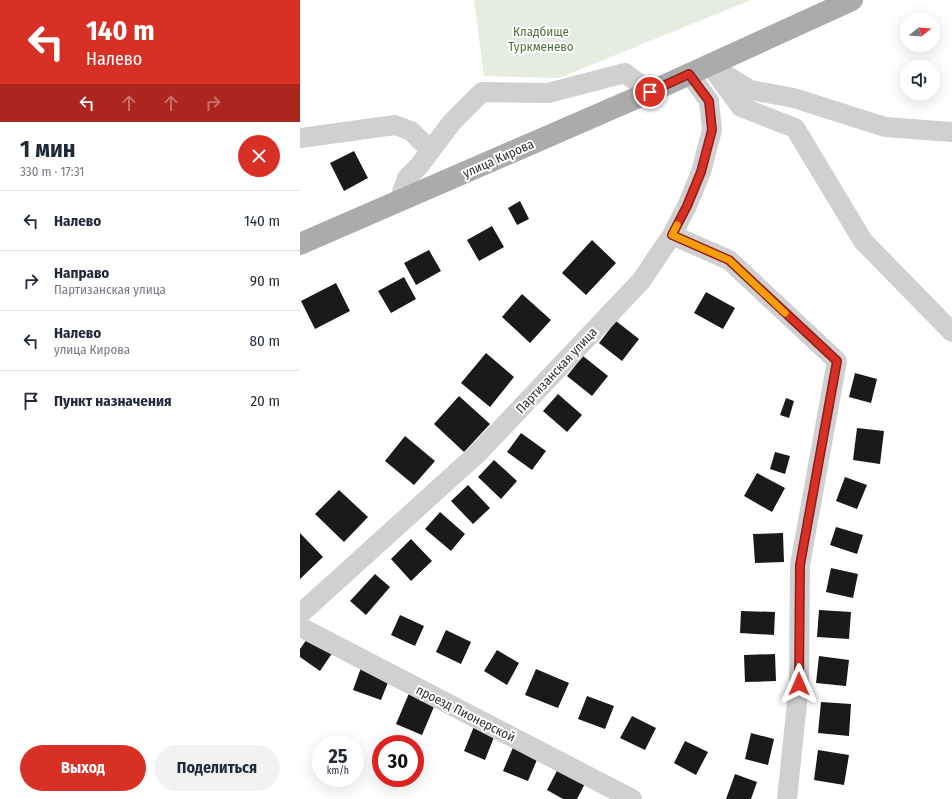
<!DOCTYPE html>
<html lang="ru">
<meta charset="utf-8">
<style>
body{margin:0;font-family:"Fira Sans Condensed",sans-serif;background:#f2f2f3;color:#1f2937;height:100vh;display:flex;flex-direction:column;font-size:15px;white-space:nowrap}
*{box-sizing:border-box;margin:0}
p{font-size:13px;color:#747a83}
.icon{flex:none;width:22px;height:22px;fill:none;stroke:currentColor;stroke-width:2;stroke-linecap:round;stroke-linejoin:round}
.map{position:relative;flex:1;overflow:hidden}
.sheet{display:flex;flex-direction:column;background:#fff;width:300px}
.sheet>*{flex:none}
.banner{background:#d93025;color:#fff;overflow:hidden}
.needle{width:26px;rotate:73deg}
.tools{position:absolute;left:600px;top:12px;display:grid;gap:8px}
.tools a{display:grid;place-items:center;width:40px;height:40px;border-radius:50%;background:#fff;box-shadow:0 4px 16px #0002;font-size:20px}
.speed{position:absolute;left:12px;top:735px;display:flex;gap:8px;font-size:20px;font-weight:700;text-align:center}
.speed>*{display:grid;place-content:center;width:52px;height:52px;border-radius:50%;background:#fff;box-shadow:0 4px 16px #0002;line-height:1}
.speed small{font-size:10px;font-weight:400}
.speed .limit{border:6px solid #d22;background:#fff;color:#111}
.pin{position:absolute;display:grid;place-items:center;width:34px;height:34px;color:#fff;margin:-17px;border:2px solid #fff;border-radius:50%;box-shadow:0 1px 4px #0007}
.me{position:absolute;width:44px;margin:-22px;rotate:0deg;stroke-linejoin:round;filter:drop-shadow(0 0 3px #0008)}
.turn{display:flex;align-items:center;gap:14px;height:84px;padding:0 20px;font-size:18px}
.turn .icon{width:52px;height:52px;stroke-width:2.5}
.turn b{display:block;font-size:28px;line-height:34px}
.lanes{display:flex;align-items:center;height:38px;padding:0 20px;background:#0003;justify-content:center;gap:20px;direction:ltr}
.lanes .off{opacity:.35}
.round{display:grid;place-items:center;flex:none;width:42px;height:42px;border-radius:21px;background:#f2f2f3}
.head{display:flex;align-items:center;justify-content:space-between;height:68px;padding:0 20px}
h1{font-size:24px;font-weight:700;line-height:30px}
.cta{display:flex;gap:8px;margin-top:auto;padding:8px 20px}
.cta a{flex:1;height:46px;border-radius:24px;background:#d93025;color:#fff;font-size:16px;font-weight:700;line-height:46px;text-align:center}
.cta a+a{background:#f2f2f3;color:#1f2937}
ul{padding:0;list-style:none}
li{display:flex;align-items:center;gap:12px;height:60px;padding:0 20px;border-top:1px solid #e0e1e3}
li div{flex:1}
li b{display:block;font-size:15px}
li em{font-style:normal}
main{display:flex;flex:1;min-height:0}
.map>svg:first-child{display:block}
</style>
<main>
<section class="sheet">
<div class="banner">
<div class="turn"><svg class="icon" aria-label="left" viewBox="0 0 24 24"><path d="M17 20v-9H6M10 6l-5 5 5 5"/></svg><div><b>140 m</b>Налево</div></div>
<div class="lanes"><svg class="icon" aria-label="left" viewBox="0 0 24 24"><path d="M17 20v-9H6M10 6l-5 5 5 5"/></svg><svg class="icon off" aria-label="ahead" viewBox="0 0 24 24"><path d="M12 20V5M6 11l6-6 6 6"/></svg><svg class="icon off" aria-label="ahead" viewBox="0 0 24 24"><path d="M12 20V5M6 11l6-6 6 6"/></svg><svg class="icon off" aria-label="right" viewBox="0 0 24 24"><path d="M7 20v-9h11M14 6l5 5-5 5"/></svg></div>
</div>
<div class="head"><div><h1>1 мин</h1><p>330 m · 17:31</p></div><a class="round" style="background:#d93025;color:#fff"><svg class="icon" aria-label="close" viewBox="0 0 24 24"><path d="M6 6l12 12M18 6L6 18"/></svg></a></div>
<ul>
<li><svg class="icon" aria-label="left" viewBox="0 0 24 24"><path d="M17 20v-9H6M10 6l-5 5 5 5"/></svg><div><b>Налево</b></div><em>140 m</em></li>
<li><svg class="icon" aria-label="right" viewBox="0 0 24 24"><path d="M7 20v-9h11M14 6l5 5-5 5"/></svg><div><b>Направо</b><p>Партизанская улица</p></div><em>90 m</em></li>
<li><svg class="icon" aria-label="left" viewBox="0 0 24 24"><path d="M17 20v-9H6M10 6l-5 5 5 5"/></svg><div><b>Налево</b><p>улица Кирова</p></div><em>80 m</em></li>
<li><svg class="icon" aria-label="arrive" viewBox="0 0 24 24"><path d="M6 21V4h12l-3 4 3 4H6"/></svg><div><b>Пункт назначения</b></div><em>20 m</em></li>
</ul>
<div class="cta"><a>Выход</a><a>Поделиться</a></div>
</section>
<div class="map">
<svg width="652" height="799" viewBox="0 0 652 799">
<rect width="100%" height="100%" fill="#fff"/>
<!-- green -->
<path fill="#e6ecdf" d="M 174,0 L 451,0 L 259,78 L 184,76 Z"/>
<!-- building -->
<path fill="#1a1a1a" d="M 54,151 L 68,178 L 44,191 L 30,163 Z
M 220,201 L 229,219 L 217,225 L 208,208 Z
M 192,226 L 204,247 L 179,261 L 167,240 Z
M 292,240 L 316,263 L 286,295 L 262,273 Z
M 129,250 L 141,271 L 116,285 L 104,263 Z
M 104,277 L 116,299 L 91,313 L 78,291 Z
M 36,283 L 50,311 L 15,329 L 1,301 Z
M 406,292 L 435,308 L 423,329 L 394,313 Z
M 222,294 L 251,320 L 230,343 L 202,317 Z
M 316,321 L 339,339 L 322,361 L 299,343 Z
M 186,353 L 214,377 L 190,407 L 161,383 Z
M 283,356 L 308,376 L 292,396 L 267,376 Z
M 555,373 L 577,379 L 571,403 L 549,397 Z
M 258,394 L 282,415 L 267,432 L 243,411 Z
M 159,396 L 190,424 L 164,452 L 134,424 Z
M 486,398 L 494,401 L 489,418 L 480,415 Z
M 557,428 L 584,431 L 580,464 L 553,460 Z
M 221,433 L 246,451 L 232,470 L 207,452 Z
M 105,436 L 135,461 L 114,485 L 85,461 Z
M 475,452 L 490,456 L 485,474 L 470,469 Z
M 194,460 L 217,481 L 201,499 L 178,477 Z
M 457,473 L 485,488 L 472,512 L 444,496 Z
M 545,477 L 567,485 L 557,509 L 536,501 Z
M 168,485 L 190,508 L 173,524 L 151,501 Z
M 39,490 L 68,517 L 44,542 L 15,514 Z
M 140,512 L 165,534 L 151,551 L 125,529 Z
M 536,527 L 563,535 L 557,554 L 530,545 Z
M 0,533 L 23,557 L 0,579 Z
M 483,533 L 484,562 L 455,563 L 453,534 Z
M 111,539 L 132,561 L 111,581 L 91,559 Z
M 531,568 L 558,574 L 553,598 L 526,592 Z
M 75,574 L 90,587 L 66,615 L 50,601 Z
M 519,610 L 551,612 L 549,639 L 517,637 Z
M 441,611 L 475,612 L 474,635 L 440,633 Z
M 100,615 L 124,626 L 115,646 L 91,635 Z
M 146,630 L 171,642 L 161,664 L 136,652 Z
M 12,632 L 35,649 L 20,671 L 0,657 L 0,649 Z
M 197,650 L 219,663 L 207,685 L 184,671 Z
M 475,654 L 476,681 L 445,682 L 444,655 Z
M 519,656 L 549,660 L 546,686 L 516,683 Z
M 62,665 L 91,675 L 81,700 L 53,690 Z
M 236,669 L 269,683 L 258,708 L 225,695 Z
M 110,691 L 136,702 L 122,735 L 96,724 Z
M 287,696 L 314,706 L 305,729 L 278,719 Z
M 521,702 L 551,704 L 549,736 L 518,733 Z
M 332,716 L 356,728 L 345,750 L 320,738 Z
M 175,724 L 196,732 L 185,760 L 164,751 Z
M 451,733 L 474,739 L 468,765 L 445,759 Z
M 385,741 L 408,752 L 396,775 L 374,763 Z
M 214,745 L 239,755 L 228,781 L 203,771 Z
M 518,750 L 549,755 L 544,785 L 514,780 Z
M 261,763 L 288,778 L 277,799 L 263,799 L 247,790 Z
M 435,774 L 457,782 L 451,799 L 426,799 Z"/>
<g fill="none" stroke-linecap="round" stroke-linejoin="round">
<!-- minor -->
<path stroke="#d0d0d0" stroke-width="20" d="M 409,64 L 441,107 L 495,128 L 563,241 L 652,332
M 421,72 L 450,90 L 494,98 L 585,127 L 652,132
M 0,138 L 95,125 L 111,131 L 130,150
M 99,201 L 107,178 L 119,166 L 152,122 L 182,92 L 248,93 L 325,73 L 350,92
M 372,235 L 429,260 L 537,361 L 500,565 L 499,684 L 487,799
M 0,614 L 178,453 L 341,281 L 372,235 L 387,206 L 401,172 L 412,130 L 409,101 L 389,73
M 0,627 L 332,799"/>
<!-- major -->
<path stroke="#ababab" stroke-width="22" d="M 0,244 L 350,92 L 552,0"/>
</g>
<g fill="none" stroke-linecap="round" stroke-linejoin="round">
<!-- route casing -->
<g stroke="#8d1f18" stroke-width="10">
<path id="route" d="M 350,92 L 389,74 L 409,101 L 412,130 L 401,172 L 387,206 L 372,235 L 429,260 L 537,361 L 500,565 L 499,684"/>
</g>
<!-- route -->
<use href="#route" stroke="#d93025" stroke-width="7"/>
<!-- slow -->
<path stroke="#f59e0b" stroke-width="7" d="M 377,225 L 372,235 L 429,260 L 485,313"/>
</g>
<g text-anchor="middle" stroke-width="4" stroke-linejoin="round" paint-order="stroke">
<!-- park labels -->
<g font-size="13" fill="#56703f" stroke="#fff">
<text x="241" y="36">Кладбище<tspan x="241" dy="15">Туркменево</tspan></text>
</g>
<!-- street labels -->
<g font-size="13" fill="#333" stroke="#fff">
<text transform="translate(198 158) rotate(-24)" y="5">улица Кирова</text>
<text transform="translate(256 370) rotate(-47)" y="5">Партизанская улица</text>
<text transform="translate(166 713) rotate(27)" y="5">проезд Пионерской</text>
</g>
</g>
</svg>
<div class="tools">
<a><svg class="needle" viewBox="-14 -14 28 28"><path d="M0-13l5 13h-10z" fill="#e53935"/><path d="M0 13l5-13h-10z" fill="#747a83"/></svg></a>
<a><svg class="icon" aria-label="sound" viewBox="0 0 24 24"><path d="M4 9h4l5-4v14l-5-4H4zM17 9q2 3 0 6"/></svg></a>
</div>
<div class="speed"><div>25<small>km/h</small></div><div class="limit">30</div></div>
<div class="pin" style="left:350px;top:92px;background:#d93025"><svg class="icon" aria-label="arrive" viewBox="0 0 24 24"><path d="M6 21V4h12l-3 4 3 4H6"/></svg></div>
<svg class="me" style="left:499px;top:684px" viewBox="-20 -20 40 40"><path d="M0-17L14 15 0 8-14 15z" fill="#d93025" stroke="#fff" stroke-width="4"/></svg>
</div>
</main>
